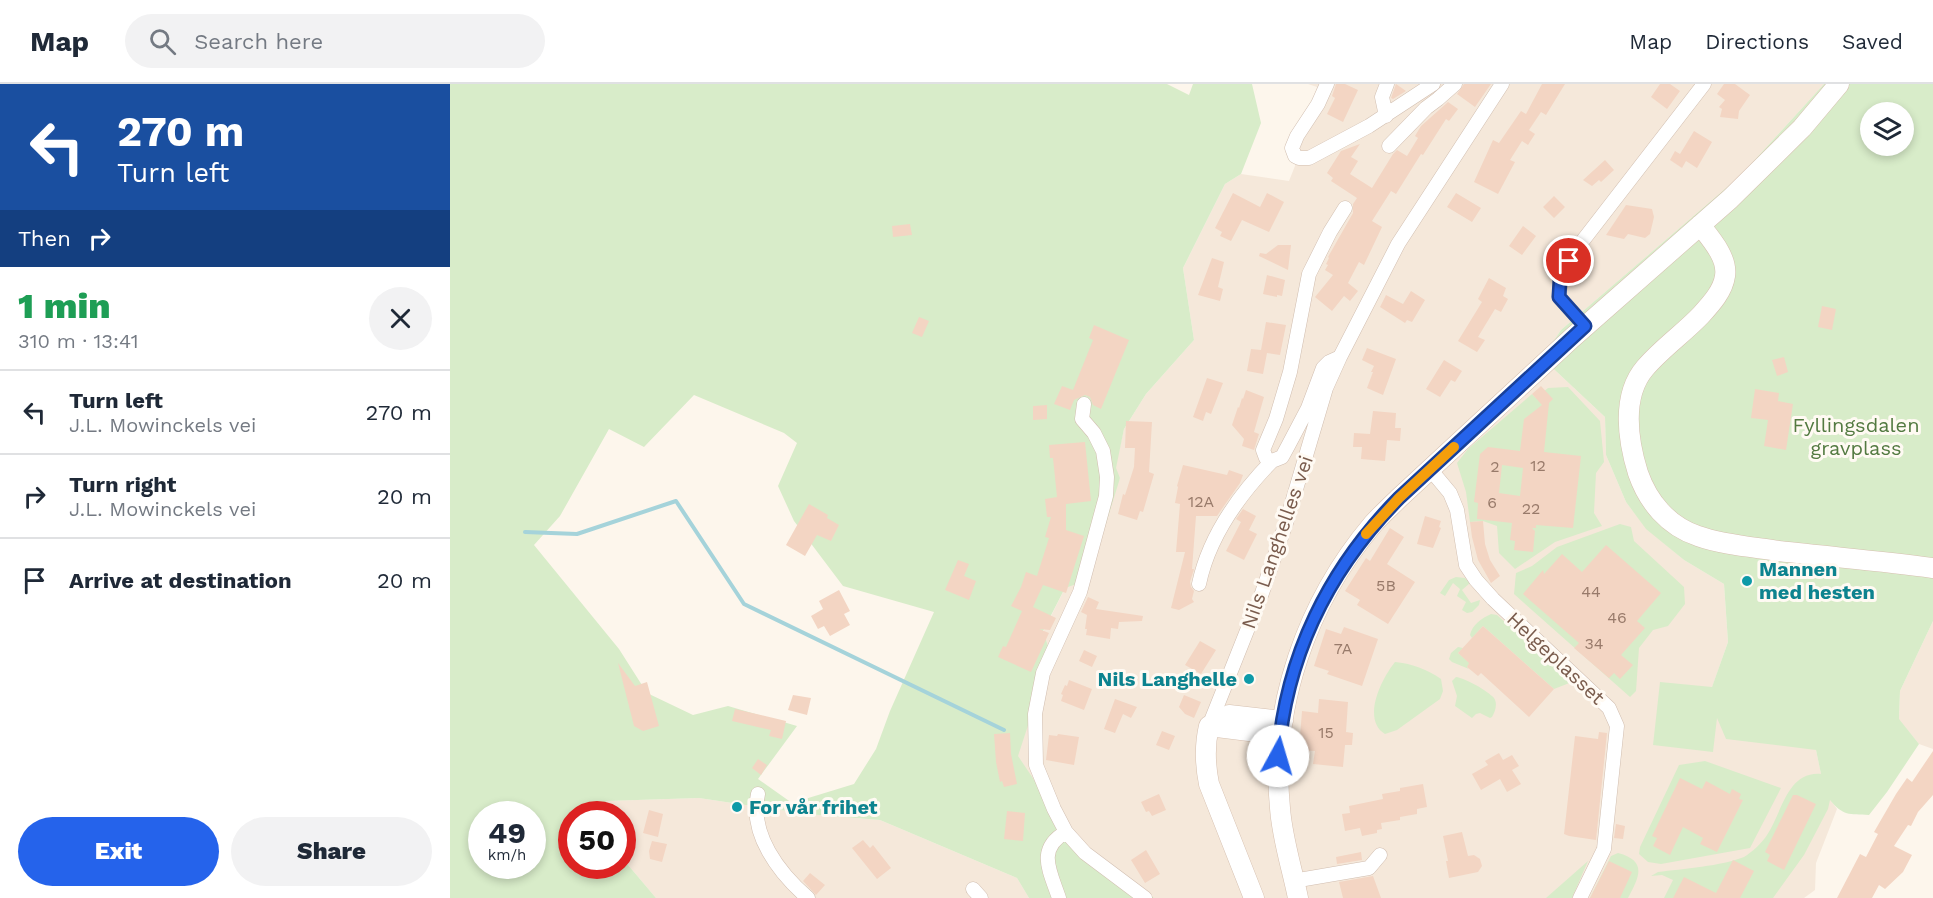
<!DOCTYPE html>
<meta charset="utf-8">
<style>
body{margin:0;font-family:"Work Sans",sans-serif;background:#f2f2f3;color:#1f2937;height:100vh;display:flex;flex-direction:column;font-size:22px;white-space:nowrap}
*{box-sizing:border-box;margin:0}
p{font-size:20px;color:#747a83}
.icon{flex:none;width:33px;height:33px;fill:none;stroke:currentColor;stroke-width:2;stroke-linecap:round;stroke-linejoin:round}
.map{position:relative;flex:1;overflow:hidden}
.sheet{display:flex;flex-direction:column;background:#fff;width:450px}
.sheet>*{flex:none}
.top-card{background:#1a4fa0;color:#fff;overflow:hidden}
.controls{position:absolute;left:1410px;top:18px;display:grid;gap:12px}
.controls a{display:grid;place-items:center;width:54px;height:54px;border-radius:50%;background:#fff;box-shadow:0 3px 9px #0003;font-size:30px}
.speed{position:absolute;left:18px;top:717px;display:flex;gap:12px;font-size:30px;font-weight:700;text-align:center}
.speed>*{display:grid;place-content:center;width:78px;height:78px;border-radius:50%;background:#fff;box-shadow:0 3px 9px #0003;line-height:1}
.speed small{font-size:15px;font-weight:400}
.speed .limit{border:9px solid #d22;background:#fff;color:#111}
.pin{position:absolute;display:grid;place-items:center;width:51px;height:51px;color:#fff;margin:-26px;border:3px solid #fff;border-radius:50%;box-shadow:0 2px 6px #0007}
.me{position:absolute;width:66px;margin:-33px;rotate:6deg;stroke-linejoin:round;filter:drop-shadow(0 0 4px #0008)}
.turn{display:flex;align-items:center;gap:21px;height:126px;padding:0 18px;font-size:27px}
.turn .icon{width:78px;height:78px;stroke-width:2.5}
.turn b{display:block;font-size:42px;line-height:51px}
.then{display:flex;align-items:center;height:57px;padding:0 18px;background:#0003;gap:12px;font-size:22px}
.round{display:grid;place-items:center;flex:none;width:63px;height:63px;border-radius:32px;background:#f2f2f3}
.overview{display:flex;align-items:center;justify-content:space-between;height:102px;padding:0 18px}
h1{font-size:36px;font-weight:800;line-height:45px;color:#1e9e55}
.cta{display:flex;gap:12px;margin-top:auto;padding:12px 18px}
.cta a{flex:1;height:69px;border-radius:36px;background:#2563eb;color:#fff;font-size:24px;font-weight:800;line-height:69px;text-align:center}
.cta a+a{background:#f2f2f3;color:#1f2937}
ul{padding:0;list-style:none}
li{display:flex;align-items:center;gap:18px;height:84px;padding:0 18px;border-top:2px solid #e0e1e3}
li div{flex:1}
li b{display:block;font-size:22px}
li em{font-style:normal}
header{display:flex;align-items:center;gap:36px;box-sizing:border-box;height:84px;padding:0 30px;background:#fff;border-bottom:2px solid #e0e1e3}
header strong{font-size:28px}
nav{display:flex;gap:33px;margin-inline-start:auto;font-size:21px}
.search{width:420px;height:54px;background:#f2f2f3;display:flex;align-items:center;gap:15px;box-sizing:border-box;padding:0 21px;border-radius:33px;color:#747a83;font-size:22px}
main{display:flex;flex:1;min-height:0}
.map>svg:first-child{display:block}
</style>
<header>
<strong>Map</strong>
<div class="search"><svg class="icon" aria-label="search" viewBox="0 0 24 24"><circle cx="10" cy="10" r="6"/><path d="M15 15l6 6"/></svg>Search here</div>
<nav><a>Map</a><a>Directions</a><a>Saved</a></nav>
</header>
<main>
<section class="sheet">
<div class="top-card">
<div class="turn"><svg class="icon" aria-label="left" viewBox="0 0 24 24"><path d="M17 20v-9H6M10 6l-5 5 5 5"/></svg><div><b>270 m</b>Turn left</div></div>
<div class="then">Then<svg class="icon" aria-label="right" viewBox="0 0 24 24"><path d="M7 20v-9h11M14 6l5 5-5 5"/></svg></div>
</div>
<div class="overview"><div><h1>1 min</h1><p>310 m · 13:41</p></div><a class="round"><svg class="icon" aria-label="close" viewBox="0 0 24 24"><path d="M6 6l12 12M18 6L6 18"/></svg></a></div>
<ul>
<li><svg class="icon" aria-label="left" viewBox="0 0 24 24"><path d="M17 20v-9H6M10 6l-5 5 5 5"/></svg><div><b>Turn left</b><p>J.L. Mowinckels vei</p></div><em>270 m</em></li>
<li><svg class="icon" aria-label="right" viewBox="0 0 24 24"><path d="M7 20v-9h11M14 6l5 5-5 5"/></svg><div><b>Turn right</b><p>J.L. Mowinckels vei</p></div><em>20 m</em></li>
<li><svg class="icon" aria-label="arrive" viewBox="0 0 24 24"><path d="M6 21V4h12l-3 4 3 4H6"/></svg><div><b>Arrive at destination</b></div><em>20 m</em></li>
</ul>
<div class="cta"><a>Exit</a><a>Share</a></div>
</section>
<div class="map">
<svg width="1483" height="814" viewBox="0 0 1483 814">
<rect width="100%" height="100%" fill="#fdf6ec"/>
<!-- residential -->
<path fill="#f5e8da" d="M 858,0 L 1374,0 L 1290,92 L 1111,246 L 1092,274 L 1155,333 L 1156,371 L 1176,418 L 1196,444 L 1234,476 L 1274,500 L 1278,558 L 1259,612 L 1366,666 L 1375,708 L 1387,725 L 1366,779 L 1365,806 L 1354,814 L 704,814 L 620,749 L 567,672 L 601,571 L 593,548 L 670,394 L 665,384 L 674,345 L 696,310 L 744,256 L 733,184 L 775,100 L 791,90 L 839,97 L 845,82 L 867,3 Z
M 1483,537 L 1483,665 L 1469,660 L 1449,636 L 1450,607 Z
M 249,714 L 357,730 L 430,736 L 567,794 L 579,814 L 206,814 L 173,775 L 172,730 L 158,730 L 156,717 Z"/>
<!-- green -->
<path fill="#d8ecc9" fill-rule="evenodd" d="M 0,0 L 717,0 L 739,11 L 743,0 L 802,0 L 811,39 L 791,90 L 775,100 L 733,184 L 744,256 L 696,310 L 674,345 L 666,384 L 670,394 L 641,489 L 638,496 L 615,504 L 593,547 L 601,571 L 568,672 L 620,749 L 704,814 L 579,814 L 567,794 L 430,736 L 357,730 L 249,714 L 156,717 L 158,730 L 122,730 L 122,782 L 172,782 L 173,775 L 206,814 L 0,814 ZM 244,311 L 334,349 L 347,359 L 328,402 L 344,437 L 393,502 L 484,528 L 440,627 L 426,665 L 404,700 L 342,719 L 308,695 L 347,642 L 278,622 L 243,631 L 197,609 L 169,565 L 84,461 L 110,432 L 159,345 L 194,363 ZM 32,730 L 82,730 L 82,782 L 32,782 Z
M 1374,0 L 1483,0 L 1483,537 L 1450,607 L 1449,635 L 1469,660 L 1437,708 L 1419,731 C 1399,730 1393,732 1380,716 L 1378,725 L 1354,771 L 1323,814 L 1214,814 L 1223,796 L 1212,791 L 1201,792 L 1208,788 C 1232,785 1272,782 1294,773 C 1301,769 1313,758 1317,751 C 1332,729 1337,687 1371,690 L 1366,666 L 1276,655 L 1267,634 L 1263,668 L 1203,661 L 1210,598 L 1262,603 L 1278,558 L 1274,500 L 1234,476 L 1196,445 L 1176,418 L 1156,371 L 1155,333 L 1092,274 L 1111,246 L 1290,92 ZM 1420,28 L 1454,28 L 1454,62 L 1420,62 Z
M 1118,303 L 1150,337 L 1154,378 L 1146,389 L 1144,429 L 1152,442 L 1105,458 L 1065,485 L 1049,469 L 1047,442 L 1033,437 L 1020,438 L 1016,408 L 1007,379 L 1018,365 L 1082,310 L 1086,314 L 1098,304 Z
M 1170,440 L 1181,443 L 1184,457 L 1234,503 L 1235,520 L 1218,542 L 1203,546 L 1189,564 L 1186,607 L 1180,613 L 1064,510 L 1066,489 L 1082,482 L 1107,463 Z
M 1006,493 L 1015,494 L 1020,499 L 1012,506 L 1021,519 L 1030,516 L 1029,521 L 1022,528 L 1017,529 L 1012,526 L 1016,518 L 1007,512 L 1010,505 L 1003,499 L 995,512 L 990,509 L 999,496 Z
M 1041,530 L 1047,531 L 1122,598 L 1104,605 L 1033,542 L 1022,554 L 1020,551 C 1022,541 1032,534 1041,530 Z
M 1008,563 L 1013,564 L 1008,569 L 1020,579 L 1017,583 L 1019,585 L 1002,578 L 999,575 L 1001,569 Z
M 945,578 C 960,579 979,586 991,595 L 993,607 L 990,615 L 947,646 L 935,650 C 911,635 932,594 945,578 Z
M 1006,593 C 1015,594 1038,607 1044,614 C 1048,620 1045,628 1042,633 L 1040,634 L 1030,629 L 1026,630 L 1022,634 L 1005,622 L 1007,612 L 1002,597 Z
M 1255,677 L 1331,704 L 1300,764 L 1211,780 L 1198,778 L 1189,770 L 1190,763 L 1229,681 Z
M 1168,769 C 1198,777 1189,793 1178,814 L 1140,814 L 1161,772 Z
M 1138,777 L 1122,814 L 1096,814 Z"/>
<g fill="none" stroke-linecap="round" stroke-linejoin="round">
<!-- stream -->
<path stroke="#a5d3da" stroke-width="4" d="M 75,448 L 127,450 L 226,417 L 294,520 L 554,646"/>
</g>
<!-- building -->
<path fill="#f3d5c3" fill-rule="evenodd" d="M 886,0 L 895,0 L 908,6 L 893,38 L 877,30 L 885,14 L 882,12 Z
M 946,0 L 956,7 L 943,15 L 941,14 Z
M 1014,0 L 1041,0 L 1025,23 L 1007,10 Z
M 1092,0 L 1115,0 L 1096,31 L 1091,28 L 1079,46 L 1085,50 L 1078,61 L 1072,57 L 1060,76 L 1065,78 L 1048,110 L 1024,98 L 1043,56 L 1049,59 L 1071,27 L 1076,30 Z
M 1210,0 L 1220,0 L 1230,7 L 1217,25 L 1201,13 Z
M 1274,0 L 1285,0 L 1300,11 L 1289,27 L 1288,35 L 1270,33 L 1272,25 L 1269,23 L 1275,16 L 1267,10 Z
M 998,18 L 1008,25 L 999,37 L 996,35 L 973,71 L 971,70 L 946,110 L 941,107 L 922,137 L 932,143 L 914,181 L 909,178 L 898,199 L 908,207 L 900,217 L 894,212 L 882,227 L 865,213 L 883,191 L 875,186 L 878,181 L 876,180 L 879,174 L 878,173 L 903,129 L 903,120 L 907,114 L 881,97 L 883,94 L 877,89 L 891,67 L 910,60 L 901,73 L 908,77 L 900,90 L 922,104 L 943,70 L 947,66 L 957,72 L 968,54 L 965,52 L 971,42 Z
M 1244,47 L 1262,58 L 1247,84 L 1236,77 L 1232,84 L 1220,76 L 1225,67 L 1230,70 Z
M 1155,76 L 1164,86 L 1151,98 L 1149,96 L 1142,102 L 1133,96 Z
M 783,109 L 810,123 L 817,109 L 834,118 L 819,148 L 792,136 L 781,157 L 770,152 L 772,148 L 765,144 Z
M 1006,109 L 1031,124 L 1022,138 L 997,123 Z
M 1104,112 L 1115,123 L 1104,134 L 1093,123 Z
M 1176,121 L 1202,125 L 1204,133 L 1200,150 L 1195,154 L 1178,150 L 1174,155 L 1156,151 Z
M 460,140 L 462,151 L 443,153 L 442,142 Z
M 1073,142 L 1086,152 L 1072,171 L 1059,162 Z
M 828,161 L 841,161 L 838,186 L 809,172 L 810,169 L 816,170 Z
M 762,174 L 774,178 L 768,203 L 773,205 L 770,217 L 748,211 Z
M 817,191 L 835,196 L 832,212 L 827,211 L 827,213 L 813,210 Z
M 1039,194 L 1056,204 L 1053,212 L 1058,215 L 1051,228 L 1045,225 L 1028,253 L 1035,256 L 1027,268 L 1008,257 L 1032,218 L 1028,215 Z
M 961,207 L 975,216 L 962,238 L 957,236 L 955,239 L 930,223 L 936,211 L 953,220 Z
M 1372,222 L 1386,225 L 1382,246 L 1368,243 Z
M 469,233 L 479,237 L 472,253 L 462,249 Z
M 816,238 L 836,241 L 830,271 L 817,269 L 813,290 L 797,287 L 801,265 L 811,266 Z
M 644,241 L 679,256 L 651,325 L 643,321 L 640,313 L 635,311 L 624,316 L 620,326 L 604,320 L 612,302 L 623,306 L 643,256 L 639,254 Z
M 917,264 L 946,275 L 933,311 L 917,304 L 923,288 L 921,288 L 924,282 L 912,276 Z
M 1334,273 L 1338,288 L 1327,292 L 1322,276 Z
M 994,276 L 1012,287 L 1005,298 L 1001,296 L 990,313 L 976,305 Z
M 757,294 L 773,299 L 761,330 L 756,328 L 753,337 L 743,333 Z
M 1091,302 L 1103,315 L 1099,319 L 1094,368 L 1131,372 L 1123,444 L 1086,441 L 1086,444 L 1082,444 L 1085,447 L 1083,468 L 1064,466 L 1065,457 L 1060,456 L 1062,439 L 1027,435 L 1028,419 L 1024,418 L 1030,370 L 1038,363 L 1070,367 L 1074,335 L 1092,321 L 1082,310 ZM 1052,381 L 1073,384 L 1070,412 L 1049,409 Z
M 1305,305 L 1329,309 L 1328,317 L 1343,320 L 1336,366 L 1314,362 L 1318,336 L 1301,334 Z
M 796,306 L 814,313 L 804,348 L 809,350 L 804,366 L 792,362 L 794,355 L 782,341 L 788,323 L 789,324 L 792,314 L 793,315 Z
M 597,321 L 597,335 L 583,336 L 583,322 Z
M 923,327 L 946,329 L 945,344 L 951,344 L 950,357 L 937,356 L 935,377 L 911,375 L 912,363 L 903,363 L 904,349 L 920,350 Z
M 676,337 L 702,338 L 699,388 L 704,390 L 693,428 L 690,427 L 687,436 L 668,430 L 673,410 L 675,411 L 684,383 L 685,364 L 675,364 Z
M 635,358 L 641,417 L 616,420 L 616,446 L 634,452 L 616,509 L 593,501 L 583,523 L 606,534 L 600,546 L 589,545 L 599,549 L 581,588 L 548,573 L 553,562 L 556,563 L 572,527 L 561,522 L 571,503 L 576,488 L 587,492 L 599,454 L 595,453 L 601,433 L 597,433 L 595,415 L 607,413 L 603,374 L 600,374 L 599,361 Z
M 733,381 L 777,391 L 779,386 L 793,391 L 790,399 L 767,432 L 746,432 L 742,485 L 744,485 L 740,498 L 741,503 L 744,507 L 742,515 L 744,518 L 729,526 L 721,524 L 735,468 L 726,468 L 730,420 L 725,419 L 728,403 L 727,402 Z
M 359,420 L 378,431 L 377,434 L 389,441 L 381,457 L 367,451 L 355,472 L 336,461 Z
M 793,425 L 806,432 L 799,446 L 807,450 L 794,476 L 776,467 L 791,438 L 786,435 Z
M 975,432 L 991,437 L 989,443 L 991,444 L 983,464 L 967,460 Z
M 1033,437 L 1035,460 L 1040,476 L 1050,492 L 1041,499 L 1028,476 L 1022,453 L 1020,438 Z
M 940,444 L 954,453 L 937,480 L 965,498 L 938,540 L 907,521 L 910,516 L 895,507 L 916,474 L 920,477 Z
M 1156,461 L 1211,509 L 1187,537 L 1195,544 L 1171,571 L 1183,581 L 1170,595 L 1164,589 L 1159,594 L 1124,564 L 1129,559 L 1073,510 L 1093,486 L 1094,490 L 1112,470 L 1132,488 Z
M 508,476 L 519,480 L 514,492 L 526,497 L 519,516 L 495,506 Z
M 389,506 L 400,527 L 394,530 L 400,541 L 380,552 L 374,542 L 368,545 L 361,532 L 373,525 L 369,517 Z
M 638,513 L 649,518 L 646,525 L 693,532 L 692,537 L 669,538 L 668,545 L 661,544 L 660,555 L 636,551 L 637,545 L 635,545 L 637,531 L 631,528 Z
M 1033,542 L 1104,605 L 1079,633 L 1031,589 L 1028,592 L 1017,583 L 1019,579 L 1008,569 Z
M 894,543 L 928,555 L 912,602 L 877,590 L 879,587 L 864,582 L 876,545 L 891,550 Z
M 750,557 L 766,566 L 751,590 L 735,581 Z
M 634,566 L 647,572 L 642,583 L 629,577 Z
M 168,579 L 185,602 L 197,598 L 209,642 L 193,647 L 184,642 Z
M 619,596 L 642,605 L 634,626 L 611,617 L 613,611 L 611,610 L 615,601 L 617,602 Z
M 343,611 L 361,614 L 357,631 L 338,626 Z
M 734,611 L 751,618 L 744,634 L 735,630 L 729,623 Z
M 665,615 L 687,623 L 681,634 L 673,630 L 665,649 L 654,645 Z
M 869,615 L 898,618 L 896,648 L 903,649 L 902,661 L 895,661 L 893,683 L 863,680 L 865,667 L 849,666 L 852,627 L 868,629 Z
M 285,625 L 336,637 L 332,655 L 319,652 L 321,646 L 282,637 Z
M 712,647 L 725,652 L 719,666 L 706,661 Z
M 1149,648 L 1157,649 L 1146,756 L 1119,752 L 1114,750 L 1125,652 L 1148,655 Z
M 560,649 L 561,670 L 567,700 L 554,703 L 552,697 L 550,698 L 546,678 L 544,650 Z
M 608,650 L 629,653 L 624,681 L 596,676 L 599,651 L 607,652 Z
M 1483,667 L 1483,711 L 1468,728 L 1461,742 L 1458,741 L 1444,762 L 1462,771 L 1453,788 L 1435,805 L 1429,801 L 1422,814 L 1387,814 L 1410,770 L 1416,773 L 1428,750 L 1424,748 L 1446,710 L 1457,694 L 1462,698 Z
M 1049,669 L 1053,676 L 1062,671 L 1069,682 L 1062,686 L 1071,700 L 1057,708 L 1050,695 L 1031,706 L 1022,690 L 1038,681 L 1035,677 Z
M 308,675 L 317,681 L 311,691 L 302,684 Z
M 1230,694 L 1252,705 L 1256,697 L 1280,710 L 1282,705 L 1291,710 L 1289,715 L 1293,716 L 1267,768 L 1250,760 L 1253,754 L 1233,743 L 1220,771 L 1203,762 L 1207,754 L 1202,752 Z
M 973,700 L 977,723 L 967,725 L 967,730 L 950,733 L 950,736 L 931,739 L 932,745 L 927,746 L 927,749 L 912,752 L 910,744 L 895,747 L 892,730 L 900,729 L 899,722 L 933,715 L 932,710 L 950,707 L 950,704 Z
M 709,710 L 716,726 L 702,732 L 699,727 L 696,728 L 691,718 Z
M 1343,711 L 1347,711 L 1366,720 L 1334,786 L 1317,777 L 1320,771 L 1315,768 Z
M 199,726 L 213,730 L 208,753 L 193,749 Z
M 557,727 L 575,729 L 573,757 L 554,755 Z
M 1166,740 L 1175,742 L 1173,755 L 1164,754 Z
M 1012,748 L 1018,772 L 1024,771 L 1030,775 L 1032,782 L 1028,788 L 999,794 L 996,777 L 998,777 L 993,752 Z
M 413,756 L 420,764 L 423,761 L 441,784 L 427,795 L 402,764 Z
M 202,757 L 217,760 L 212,778 L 200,775 L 199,767 Z
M 696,766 L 710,790 L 695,799 L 681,776 Z
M 911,768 L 912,776 L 887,780 L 886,773 Z
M 1283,776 L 1304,787 L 1290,814 L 1223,814 L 1234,793 L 1266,809 Z
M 1159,777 L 1182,788 L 1170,814 L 1140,814 Z
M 360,789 L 375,801 L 366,811 L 353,797 Z
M 923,792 L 931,814 L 893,814 L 889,798 Z"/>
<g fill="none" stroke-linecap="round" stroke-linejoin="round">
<!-- street casing -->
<g stroke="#d1beb0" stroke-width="15">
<path id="street" d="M 877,0 L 868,20 L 847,52 L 842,64 L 845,72 L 849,74 L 859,74 L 919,42 L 983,0
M 936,32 L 932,13 L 937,0
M 939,62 L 976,24 L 988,15 L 1005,0
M 1135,242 L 1109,213 C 1110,190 1118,178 1131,159 L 1254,0
M 890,273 L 879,278 L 873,284 L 858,324 L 838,362 L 832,373 L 822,377 L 816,374 L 813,366 L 826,335 L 840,288 L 859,190 L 880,148 L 895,124
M 634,320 L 632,335 L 644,349 L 653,367 L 657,393 L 656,412 L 630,508 L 593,589 L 585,630 L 586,681 L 604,725 L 616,748 L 635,769 L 695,814
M 980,385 L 1000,409 L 1007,426 L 1016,481 L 1026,496 L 1043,515 L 1159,624 L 1167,642 L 1154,765 L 1130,814
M 749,500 C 759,452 788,412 822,377
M 759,642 L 812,509 L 836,439 L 876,304 L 890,273 L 948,160 L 1052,0
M 308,710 C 299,750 329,789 358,814
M 843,797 L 919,784 L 930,771
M 523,805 L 531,814
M 609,814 C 600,787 586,765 616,748"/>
</g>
<!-- secondary casing -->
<g stroke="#d6c0b0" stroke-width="21">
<path id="secondary" d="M 1250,141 C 1261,155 1278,174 1275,192 C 1273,207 1261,220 1251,231 C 1234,249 1212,264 1195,284 C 1171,312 1178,357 1188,389 C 1198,418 1218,442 1248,452 C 1273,461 1303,463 1329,467 C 1380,473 1432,477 1483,484
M 779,631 L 833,637
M 804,814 L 759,700 C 755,680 754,663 759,642 L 830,651
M 848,814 C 842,784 832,754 830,724 C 820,623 857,518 923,440 C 931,431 940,423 949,414 L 1122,254 L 1280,115 L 1352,44 L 1389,0"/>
</g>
<!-- street -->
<use href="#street" stroke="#fff" stroke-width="14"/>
<!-- secondary -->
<use href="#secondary" stroke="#fff" stroke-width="20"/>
</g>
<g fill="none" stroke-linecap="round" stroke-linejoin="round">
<!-- route casing -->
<g stroke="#184099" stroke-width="15">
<path id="route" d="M 828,672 C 836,572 879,485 949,414 L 1135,242 L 1109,213 L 1110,196 L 1119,177"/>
</g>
<!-- route -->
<use href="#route" stroke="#2563eb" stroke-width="10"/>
<!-- slow -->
<path stroke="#f59e0b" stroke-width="10" d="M 916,450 L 949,414 L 1004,363"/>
</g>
<!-- markers -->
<g fill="#0f9aa8" stroke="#fffaf3" stroke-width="2">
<circle cx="1297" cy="497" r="6"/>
<circle cx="799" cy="595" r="6"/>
<circle cx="287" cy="723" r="6"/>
</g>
<g text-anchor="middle" stroke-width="6" stroke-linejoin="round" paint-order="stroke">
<!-- number labels -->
<g font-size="16" fill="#987a6a">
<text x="1088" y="387">12</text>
<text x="1045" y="388">2</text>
<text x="751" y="423">12A</text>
<text x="1042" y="424">6</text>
<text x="1081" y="430">22</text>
<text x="936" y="507">5B</text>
<text x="1141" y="513">44</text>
<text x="1167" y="539">46</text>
<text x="1144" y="565">34</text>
<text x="893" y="570">7A</text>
<text x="876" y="654">15</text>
</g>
<!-- park labels -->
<g font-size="20" fill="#537a41" stroke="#fffaf3">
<text x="1406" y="348">Fyllingsdalen<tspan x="1406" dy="23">gravplass</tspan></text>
</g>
<!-- street labels -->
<g font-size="20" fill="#7a5c4d" stroke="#fffaf3">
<text transform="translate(827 458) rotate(-71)" y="7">Nils Langhelles vei</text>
<text transform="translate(1106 574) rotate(43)" y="7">Helgeplasset</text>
</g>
<!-- culture labels -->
<g font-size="20" font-weight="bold" fill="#0d838f" stroke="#fffaf3" text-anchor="start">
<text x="1309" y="492">Mannen<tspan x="1309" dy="23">med hesten</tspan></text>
<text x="787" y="602" text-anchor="end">Nils Langhelle</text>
<text x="299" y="730">For vår frihet</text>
</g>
</g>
</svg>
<div class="controls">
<a><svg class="icon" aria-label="layers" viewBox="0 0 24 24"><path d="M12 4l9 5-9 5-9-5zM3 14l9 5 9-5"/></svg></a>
</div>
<div class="speed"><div>49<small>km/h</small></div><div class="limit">50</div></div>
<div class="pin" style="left:1119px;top:177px;background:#d93025"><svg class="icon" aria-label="arrive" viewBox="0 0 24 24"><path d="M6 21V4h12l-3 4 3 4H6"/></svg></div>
<svg class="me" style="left:828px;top:672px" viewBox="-20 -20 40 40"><circle r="19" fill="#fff"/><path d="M0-13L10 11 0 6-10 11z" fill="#2563eb"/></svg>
</div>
</main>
